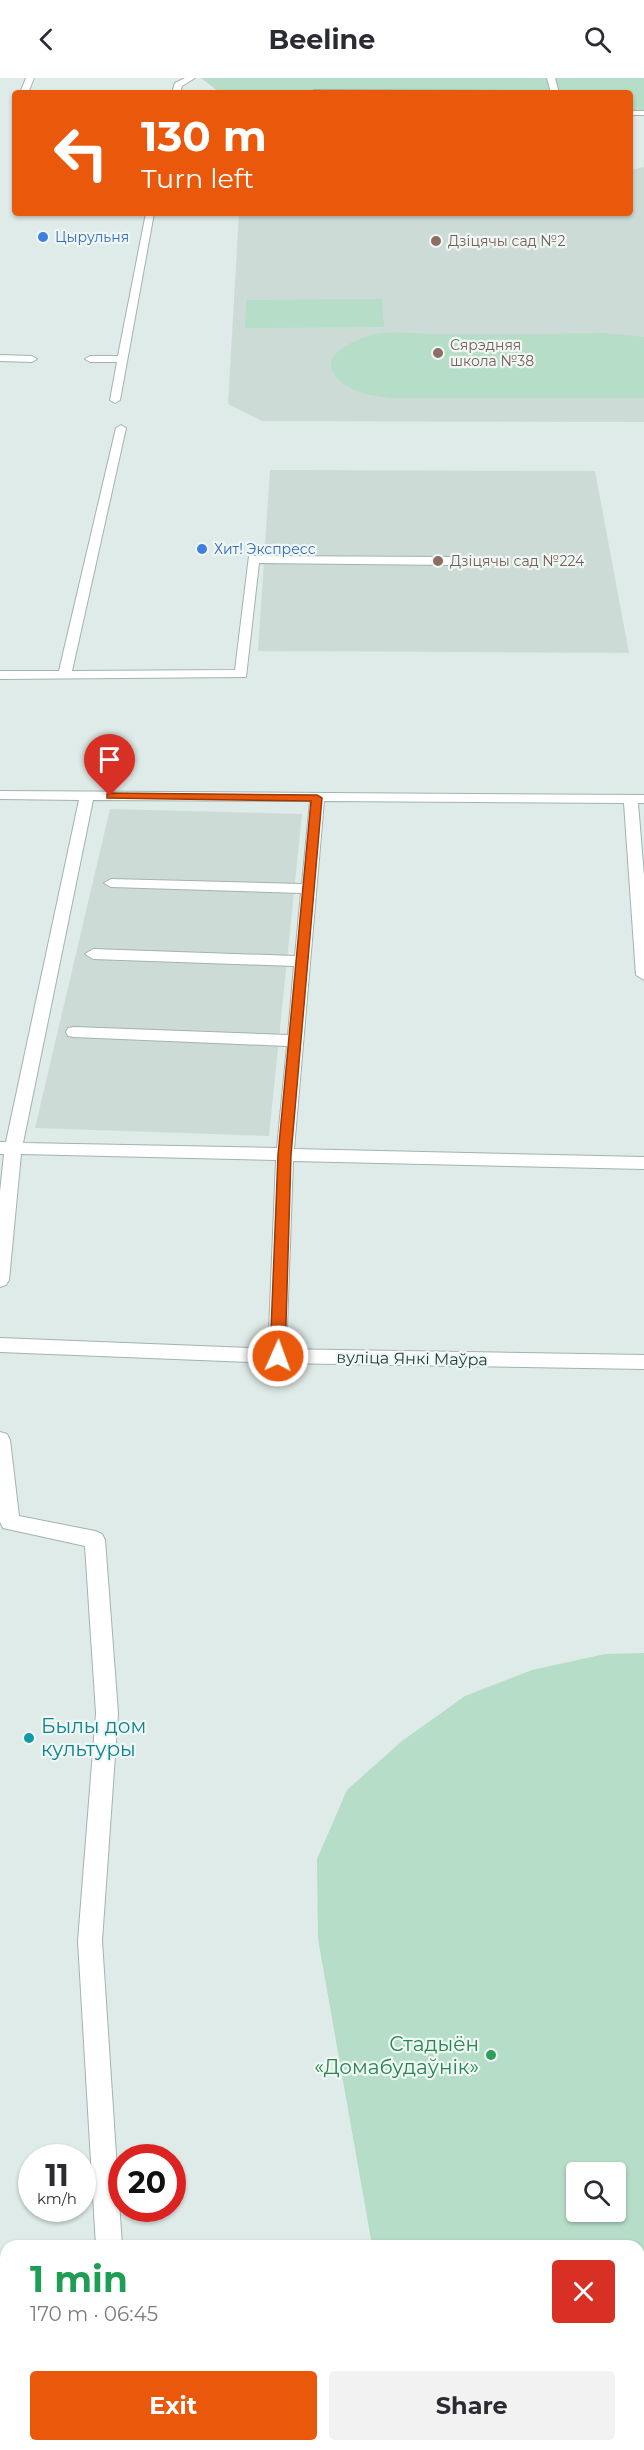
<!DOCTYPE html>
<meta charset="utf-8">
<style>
body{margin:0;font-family:Montserrat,sans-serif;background:#f2f2f3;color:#2b2b33;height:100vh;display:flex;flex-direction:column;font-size:22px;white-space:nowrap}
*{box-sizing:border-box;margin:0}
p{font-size:20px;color:#7c7c81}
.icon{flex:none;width:33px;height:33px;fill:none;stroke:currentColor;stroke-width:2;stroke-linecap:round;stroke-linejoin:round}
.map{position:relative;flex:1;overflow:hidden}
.side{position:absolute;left:0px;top:2162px;width:645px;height:212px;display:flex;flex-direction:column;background:#fff;border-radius:18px 18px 0 0;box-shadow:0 2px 4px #0004}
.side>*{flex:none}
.guide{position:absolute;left:12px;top:12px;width:621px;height:126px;border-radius:6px;box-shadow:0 2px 4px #0004;background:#ea580c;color:#fff;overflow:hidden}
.controls{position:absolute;left:566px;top:2084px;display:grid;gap:12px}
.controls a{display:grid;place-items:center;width:60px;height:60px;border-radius:6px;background:#fff;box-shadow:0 2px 4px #0004;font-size:30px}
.speed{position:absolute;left:18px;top:2066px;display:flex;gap:12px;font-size:30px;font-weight:700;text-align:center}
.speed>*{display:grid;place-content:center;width:78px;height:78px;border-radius:50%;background:#fff;box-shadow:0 2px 4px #0004;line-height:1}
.speed small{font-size:15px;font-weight:400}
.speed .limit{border:9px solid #d22;background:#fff;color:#111}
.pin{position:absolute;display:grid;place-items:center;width:51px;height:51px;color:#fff;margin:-62px -26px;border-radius:50% 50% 50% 0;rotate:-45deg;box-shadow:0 0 6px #0007}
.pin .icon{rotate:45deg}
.me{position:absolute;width:66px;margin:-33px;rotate:2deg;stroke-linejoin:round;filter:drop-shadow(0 0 4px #0008)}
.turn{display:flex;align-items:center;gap:21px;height:126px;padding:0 30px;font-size:27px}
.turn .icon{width:78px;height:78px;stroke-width:2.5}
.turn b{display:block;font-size:42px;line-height:51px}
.round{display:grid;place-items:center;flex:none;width:63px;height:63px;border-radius:6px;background:#f2f2f3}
.headline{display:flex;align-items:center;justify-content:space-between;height:102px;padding:0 30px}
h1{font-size:36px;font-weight:700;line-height:45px;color:#1e9e55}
.cta{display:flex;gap:12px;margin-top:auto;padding:12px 30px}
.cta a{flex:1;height:69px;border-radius:6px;background:#ea580c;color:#fff;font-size:24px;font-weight:700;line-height:69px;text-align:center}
.cta a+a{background:#f2f2f3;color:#2b2b33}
header{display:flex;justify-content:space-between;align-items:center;height:78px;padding:0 30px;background:#fff;font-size:27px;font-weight:700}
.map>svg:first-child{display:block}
</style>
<header><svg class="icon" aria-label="back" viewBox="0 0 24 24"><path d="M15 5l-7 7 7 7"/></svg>Beeline<svg class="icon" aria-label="search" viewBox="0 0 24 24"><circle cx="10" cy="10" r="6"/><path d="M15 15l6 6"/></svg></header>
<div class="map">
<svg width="644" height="2372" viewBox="0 0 644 2372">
<rect width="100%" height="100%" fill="#dfebe8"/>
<!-- built -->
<path fill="#cddbd7" d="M 644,89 L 644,344 L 262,343 L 228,326 L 239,135 L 630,135 L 630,92 Z
M 270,392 L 595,393 L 629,575 L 258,573 Z
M 110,731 L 302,736 L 269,1058 L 35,1050 Z"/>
<!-- green -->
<path fill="#b6ddc8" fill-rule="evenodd" d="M 201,0 L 644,0 L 644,35 L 630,35 L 630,15 L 218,13 Z
M 382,221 L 384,249 L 245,250 L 246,222 Z
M 605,255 L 644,259 L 644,320 L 391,320 C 376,318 359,316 347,308 C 309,284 346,264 372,257 C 389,252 418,256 436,256 C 492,256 549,256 605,255 Z
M 644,1575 L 644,2372 L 408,2372 L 407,2367 L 639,2367 L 639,2168 L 372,2167 L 318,1861 L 317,1781 L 347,1712 L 402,1663 L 465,1618 L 532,1592 L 605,1576 ZM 576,2094 L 615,2094 L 615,2133 L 576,2133 Z"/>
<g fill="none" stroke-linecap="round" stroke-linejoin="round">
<!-- service casing -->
<g stroke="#a2b3b0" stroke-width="2">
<path id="service" d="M 26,0 L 34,0 L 28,15 L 20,15 Z
M 185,0 L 195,0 L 182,8 L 180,15 L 172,15 L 175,5 Z
M 547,0 L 555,0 L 559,15 L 551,15 Z
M 314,12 L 514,13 L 518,15 L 311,15 Z
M 630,33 L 644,33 L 644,37 L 630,37 Z
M 146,135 L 154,135 L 120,322 L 115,325 L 110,322 L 117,284 L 90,284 L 85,281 L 90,278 L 118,278 Z
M 0,277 L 32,278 L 37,281 L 32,284 L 0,283 Z
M 121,347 L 126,350 L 72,593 L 235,592 L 249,478 L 450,479 L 456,483 L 450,487 L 259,485 L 246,599 L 0,601 L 0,593 L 59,593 L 116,350 Z
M 0,713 L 644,717 L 644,725 L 638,725 L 644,798 L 644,902 L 636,897 L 624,725 L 324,723 L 294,1071 L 644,1079 L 644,1091 L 293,1083 L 286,1278 L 284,1283 L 277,1285 L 270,1283 L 268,1278 L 276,1082 L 21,1076 L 9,1202 L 6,1207 L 0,1209 L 0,1114 L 4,1076 L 0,1076 L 0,1064 L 6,1064 L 79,722 L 0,721 ZM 93,722 L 310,723 L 302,806 L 111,801 L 104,805 L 111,809 L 301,815 L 295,878 L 93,871 L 85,876 L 93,881 L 294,888 L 288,957 L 74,949 L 68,950 L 66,954 L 68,958 L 74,959 L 287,968 L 277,1070 L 23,1065 Z
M 0,1354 L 7,1356 L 10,1362 L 19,1438 L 95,1453 L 102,1456 L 105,1462 L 118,1635 L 102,1863 L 122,2168 L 96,2168 L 78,1863 L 96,1635 L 85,1468 L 3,1450 L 0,1444 Z
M 108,2367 L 136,2367 L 136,2372 L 108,2372 Z"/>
</g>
<!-- tertiary casing -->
<g stroke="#a2b3b0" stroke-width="2">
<path id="tertiary" d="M 0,1260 L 277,1271 L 644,1277 L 644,1291 L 277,1285 L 0,1274 Z"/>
</g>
<!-- service -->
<use href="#service" fill="#fff" fill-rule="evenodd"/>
<!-- tertiary -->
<use href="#tertiary" fill="#fff" fill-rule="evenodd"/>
</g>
<!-- route -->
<path fill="#ea580c" stroke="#983908" stroke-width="1.5" d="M 110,715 L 317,717 L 322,720 L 291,1077 L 285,1278 L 283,1282 L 272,1282 L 270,1278 L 278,1077 L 311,723 L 107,720 L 107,716 Z"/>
<!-- markers -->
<g fill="#3f7fe0" stroke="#eff7f5" stroke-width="2">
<circle cx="43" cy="159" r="6"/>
<circle cx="202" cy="471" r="6"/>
</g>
<g fill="#8d6e63" stroke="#eff7f5" stroke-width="2">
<circle cx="436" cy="163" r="6"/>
<circle cx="438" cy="275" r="6"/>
<circle cx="438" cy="483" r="6"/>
</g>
<circle fill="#0f9aa8" stroke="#eff7f5" stroke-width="2" cx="29" cy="1660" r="6"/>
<circle fill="#2e9e5b" stroke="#eff7f5" stroke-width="2" cx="491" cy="1977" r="6"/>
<g text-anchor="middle" stroke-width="4.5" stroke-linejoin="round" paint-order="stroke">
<!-- far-shop labels -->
<g font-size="14" fill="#366cbe" stroke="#eff7f5" text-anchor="start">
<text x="55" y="164">Цырульня</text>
<text x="214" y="476">Хит! Экспресс</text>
</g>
<!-- far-education labels -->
<g font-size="14" fill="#785e54" stroke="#eff7f5" text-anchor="start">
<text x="448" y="168">Дзіцячы сад №2</text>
<text x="450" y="272">Сярэдняя<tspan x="450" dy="16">школа №38</tspan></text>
<text x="450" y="488">Дзіцячы сад №224</text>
</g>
<!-- street labels -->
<g font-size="16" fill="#1f3b39" stroke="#eff7f5">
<text transform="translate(412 1280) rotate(1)" y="6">вуліца Янкі Маўра</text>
</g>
<!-- near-culture labels -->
<g font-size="20" fill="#0d838f" stroke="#eff7f5" text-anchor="start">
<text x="41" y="1655">Былы дом<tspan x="41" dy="23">культуры</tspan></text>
</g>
<!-- near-leisure labels -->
<g font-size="20" fill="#27864d" stroke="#eff7f5" text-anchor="end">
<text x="479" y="1973">Стадыён<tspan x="479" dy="23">«Домабудаўнік»</tspan></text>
</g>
</g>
</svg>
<div class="controls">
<a><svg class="icon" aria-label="search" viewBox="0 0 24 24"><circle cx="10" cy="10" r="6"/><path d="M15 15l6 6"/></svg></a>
</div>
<div class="speed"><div>11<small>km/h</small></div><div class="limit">20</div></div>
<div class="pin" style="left:110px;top:718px;background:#d93025"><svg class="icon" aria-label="arrive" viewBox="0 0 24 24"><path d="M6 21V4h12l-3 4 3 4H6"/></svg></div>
<svg class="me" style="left:278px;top:1278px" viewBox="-20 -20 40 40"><circle r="17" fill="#ea580c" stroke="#fff" stroke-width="3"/><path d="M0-11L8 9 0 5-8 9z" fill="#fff"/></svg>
<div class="guide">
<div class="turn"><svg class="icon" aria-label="left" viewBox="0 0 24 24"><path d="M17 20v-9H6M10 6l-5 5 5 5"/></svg><div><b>130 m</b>Turn left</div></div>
</div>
<section class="side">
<div class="headline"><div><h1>1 min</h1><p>170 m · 06:45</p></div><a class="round" style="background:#d93025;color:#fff"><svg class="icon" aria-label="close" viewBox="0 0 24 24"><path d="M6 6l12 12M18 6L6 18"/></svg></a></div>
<div class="cta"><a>Exit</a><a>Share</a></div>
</section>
</div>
